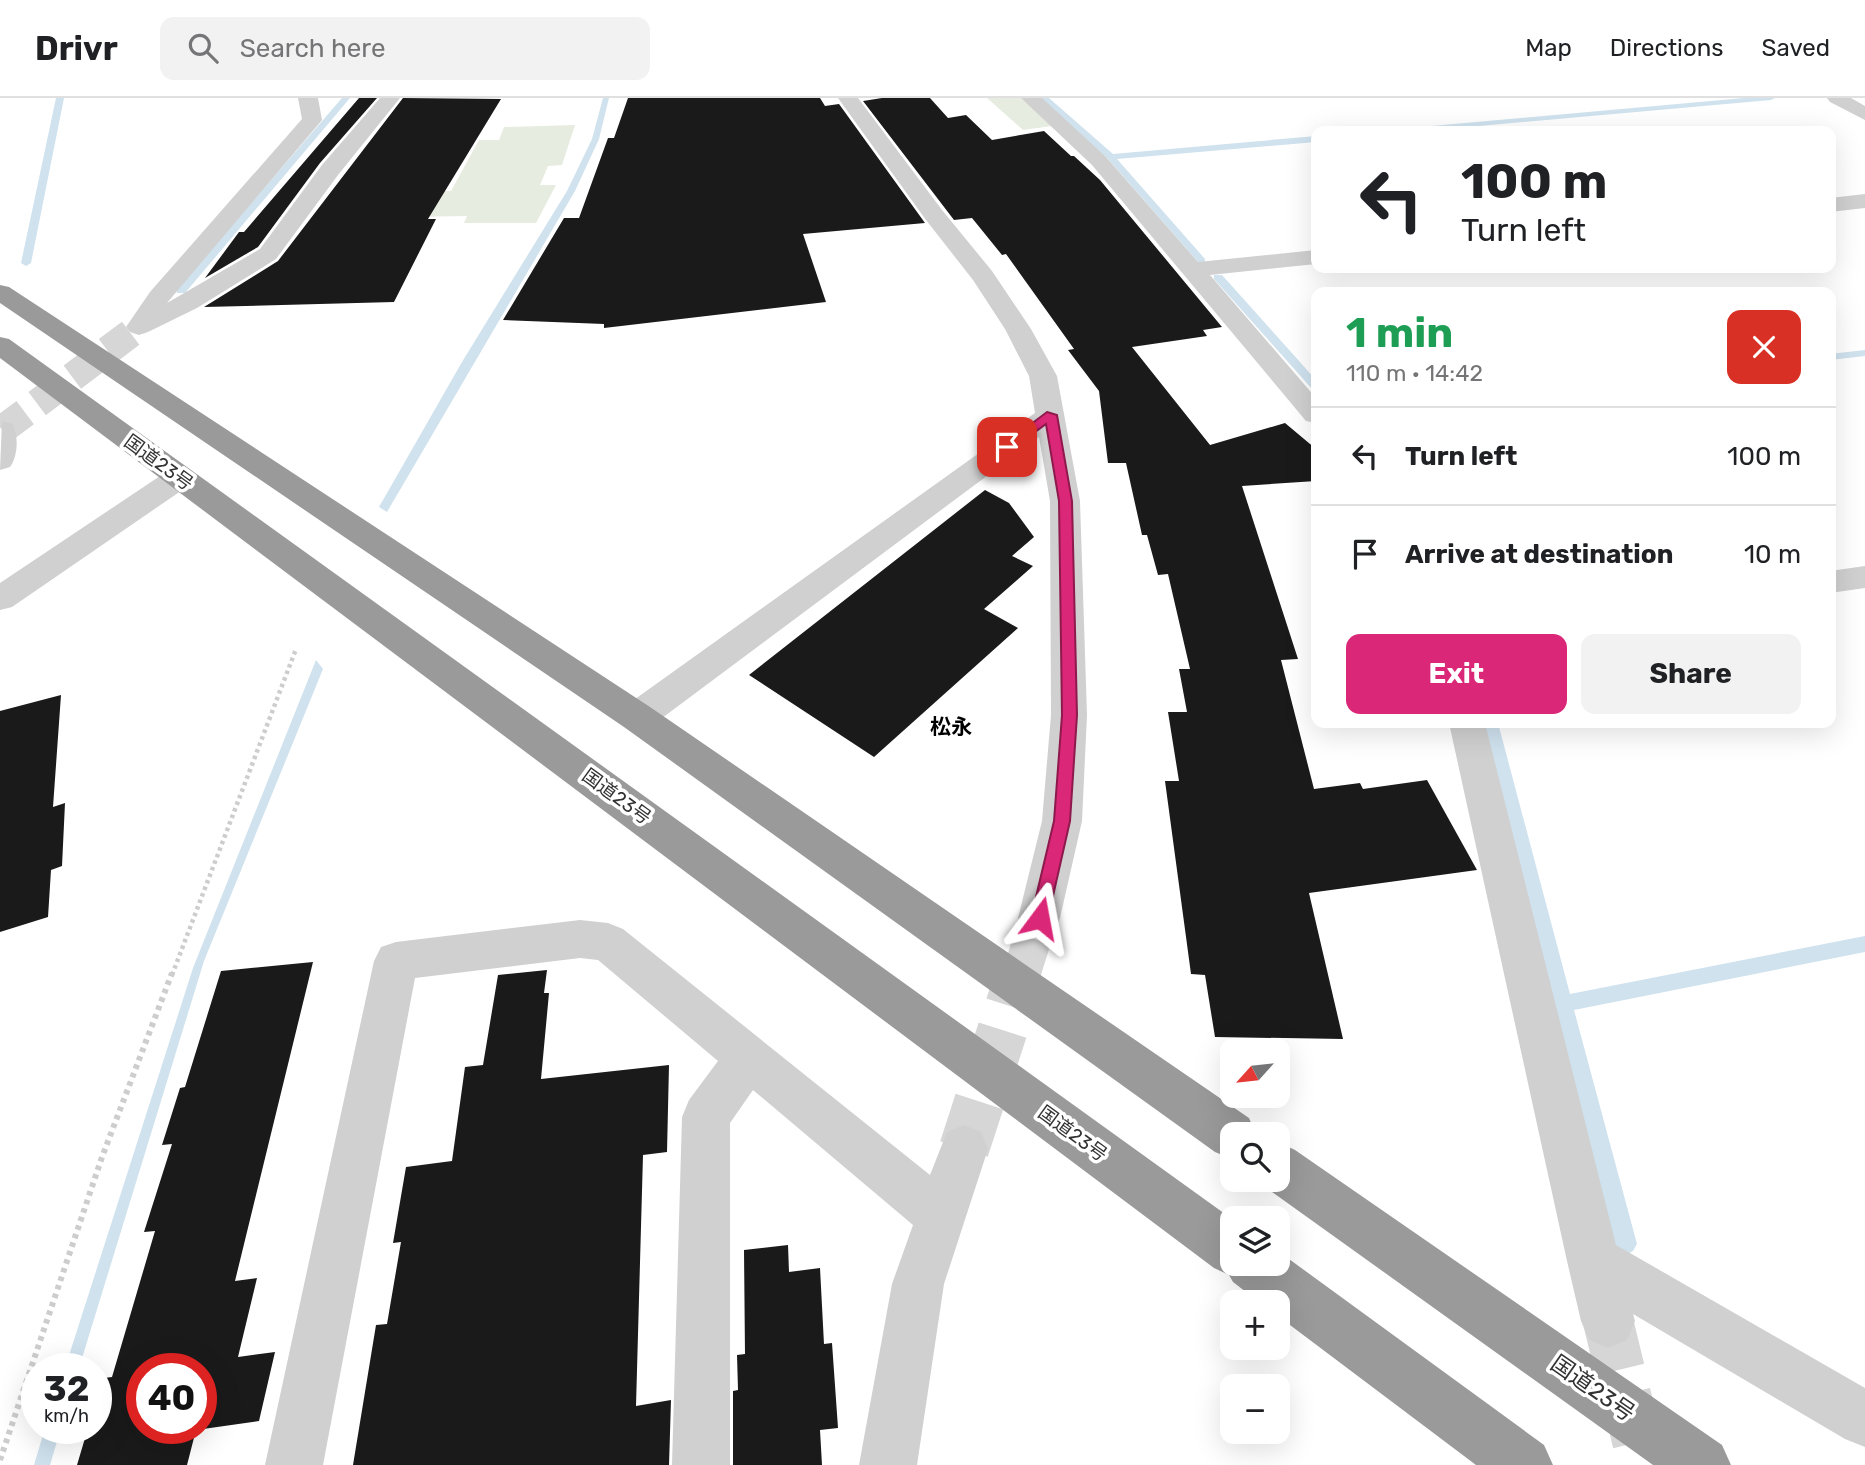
<!DOCTYPE html>
<meta charset="utf-8">
<style>
body{margin:0;font-family:Rubik,"Noto Sans JP",sans-serif;background:#f2f2f2;color:#202124;height:100vh;display:flex;flex-direction:column;font-size:26px;white-space:nowrap}
*{box-sizing:border-box;margin:0}
p{font-size:23px;color:#757577}
.icon{flex:none;width:38px;height:38px;fill:none;stroke:currentColor;stroke-width:2;stroke-linecap:round;stroke-linejoin:round}
.map{position:relative;flex:1;overflow:hidden}
.side{position:absolute;left:1311px;top:189px;width:525px;height:441px;display:flex;flex-direction:column;background:#fff;border-radius:14px;box-shadow:0 7px 28px #0002}
.side>*{flex:none}
.banner{position:absolute;left:1311px;top:28px;width:525px;height:147px;border-radius:14px;box-shadow:0 7px 28px #0002;background:#fff;color:#202124;overflow:hidden}
.needle{width:46px;rotate:243deg}
.fabs{position:absolute;left:1220px;top:940px;display:grid;gap:14px}
.fabs a{display:grid;place-items:center;width:70px;height:70px;border-radius:14px;background:#fff;box-shadow:0 7px 28px #0002;font-size:35px}
.speed{position:absolute;left:21px;top:1255px;display:flex;gap:14px;font-size:35px;font-weight:700;text-align:center}
.speed>*{display:grid;place-content:center;width:91px;height:91px;border-radius:50%;background:#fff;box-shadow:0 7px 28px #0002;line-height:1}
.speed small{font-size:18px;font-weight:400}
.speed .limit{border:10px solid #d22;background:#fff;color:#111}
.pin{position:absolute;display:grid;place-items:center;width:60px;height:60px;color:#fff;margin:-30px;border-radius:14px;box-shadow:0 4px 10px #0006}
.me{position:absolute;width:77px;margin:-38px;rotate:13deg;stroke-linejoin:round;filter:drop-shadow(0 0 5px #0008)}
.turn{display:flex;align-items:center;gap:24px;height:147px;padding:0 35px;font-size:32px}
.turn .icon{width:91px;height:91px;stroke-width:2.5}
.turn b{display:block;font-size:49px;line-height:60px}
.round{display:grid;place-items:center;flex:none;width:74px;height:74px;border-radius:14px;background:#f2f2f2}
.head{display:flex;align-items:center;justify-content:space-between;height:119px;padding:0 35px}
h1{font-size:42px;font-weight:700;line-height:52px;color:#1e9e55}
.action{display:flex;gap:14px;margin-top:auto;padding:14px 35px}
.action a{flex:1;height:80px;border-radius:14px;background:#db2777;color:#fff;font-size:28px;font-weight:700;line-height:80px;text-align:center}
.action a+a{background:#f2f2f2;color:#202124}
ul{padding:0;list-style:none}
li{display:flex;align-items:center;gap:21px;height:98px;padding:0 35px;border-top:2px solid #e0e0e0}
li div{flex:1}
li b{display:block;font-size:26px}
li em{font-style:normal}
header{display:flex;align-items:center;gap:42px;box-sizing:border-box;height:98px;padding:0 35px;background:#fff;border-bottom:2px solid #e0e0e0}
header strong{font-size:33px}
nav{display:flex;gap:38px;margin-inline-start:auto;font-size:24px}
.search{width:490px;height:63px;background:#f2f2f2;display:flex;align-items:center;gap:18px;box-sizing:border-box;padding:0 24px;border-radius:14px;color:#757577;font-size:26px}
.map>svg:first-child{display:block}
</style>
<header>
<strong>Drivr</strong>
<div class="search"><svg class="icon" aria-label="search" viewBox="0 0 24 24"><circle cx="10" cy="10" r="6"/><path d="M15 15l6 6"/></svg>Search here</div>
<nav><a>Map</a><a>Directions</a><a>Saved</a></nav>
</header>
<div class="map">
<svg width="1865" height="1367" viewBox="0 0 1865 1367">
<rect width="100%" height="100%" fill="#fff"/>
<!-- green -->
<path fill="#e6ecdf" d="M 987,0 L 1021,0 L 1052,28 L 1023,32 Z
M 575,27 L 562,67 L 548,68 L 540,87 L 556,87 L 536,125 L 464,125 L 467,118 L 404,119 L 414,94 L 451,93 L 479,42 L 499,42 L 504,29 Z"/>
<!-- water -->
<path fill="#cfe2ee" d="M 603,0 L 609,0 L 599,41 L 575,93 L 387,414 L 379,409 L 462,264 L 567,93 L 592,41 Z
M 316,562 L 323,571 L 204,863 L 79,1270 L 65,1270 L 193,870 Z
M 45,1330 L 61,1330 L 50,1367 L 34,1367 Z"/>
<g fill="none" stroke-linecap="round" stroke-linejoin="round">
<!-- stream -->
<path fill="#cfe2ee" fill-rule="evenodd" d="M 56,0 L 64,0 L 31,165 L 26,168 L 21,165 Z
M 342,0 L 350,0 L 185,195 L 177,195 L 177,191 Z
M 1040,0 L 1049,0 L 1113,56 L 1316,38 L 1316,44 L 1117,61 L 1205,161 L 1205,165 L 1199,165 L 1108,61 Z
M 1744,0 L 1775,0 L 1771,2 L 1423,33 L 1394,33 L 1398,31 Z
M 1214,177 L 1222,177 L 1316,282 L 1316,292 L 1312,291 L 1214,181 Z
M 1865,252 L 1865,258 L 1830,262 L 1830,256 Z
M 1482,625 L 1498,625 L 1570,896 L 1865,838 L 1865,854 L 1574,912 L 1637,1146 L 1633,1153 L 1626,1157 L 1619,1153 L 1615,1146 Z"/>
</g>
<!-- building -->
<path fill="#1a1a1a" fill-rule="evenodd" d="M 359,0 L 377,0 L 320,65 L 258,149 L 205,180 L 239,134 L 244,134 Z
M 403,0 L 501,1 L 428,121 L 436,121 L 394,204 L 204,209 L 278,163 Z
M 628,0 L 820,0 L 825,8 L 839,6 L 925,125 L 803,136 L 826,204 L 604,230 L 604,226 L 503,222 L 564,120 L 579,120 L 608,40 L 614,40 Z
M 882,0 L 930,0 L 948,20 L 966,17 L 992,42 L 1044,33 L 1071,58 L 1074,58 L 1100,82 L 1222,229 L 1203,232 L 1207,238 L 1132,249 L 1210,347 L 1285,325 L 1316,351 L 1316,383 L 1242,388 L 1298,561 L 1281,562 L 1314,691 L 1360,685 L 1363,691 L 1427,682 L 1477,772 L 1309,795 L 1343,941 L 1215,939 L 1205,877 L 1191,876 L 1165,683 L 1179,683 L 1168,614 L 1187,614 L 1179,571 L 1190,571 L 1168,476 L 1158,477 L 1147,437 L 1142,437 L 1126,365 L 1108,365 L 1099,293 L 1068,252 L 1074,251 L 1006,156 L 1002,157 L 972,120 L 954,122 L 863,3 Z
M 985,392 L 1009,405 L 1034,439 L 1012,458 L 1033,468 L 984,511 L 1018,530 L 874,659 L 749,577 Z
M 61,597 L 53,709 L 65,705 L 62,768 L 51,772 L 48,819 L 0,834 L 0,613 Z
M 313,864 L 235,1183 L 257,1180 L 238,1259 L 275,1254 L 259,1323 L 196,1332 L 187,1367 L 77,1367 L 88,1330 L 96,1330 L 96,1303 L 104,1280 L 112,1279 L 155,1133 L 144,1134 L 172,1046 L 162,1047 L 180,990 L 185,989 L 221,873 ZM 142,1270 L 201,1270 L 201,1330 L 142,1330 Z
M 547,872 L 544,895 L 549,895 L 541,981 L 669,967 L 667,1054 L 643,1057 L 636,1308 L 671,1302 L 669,1367 L 353,1367 L 376,1227 L 387,1226 L 401,1144 L 393,1145 L 406,1069 L 452,1063 L 465,969 L 483,967 L 498,877 Z
M 788,1147 L 789,1174 L 820,1170 L 824,1246 L 832,1245 L 838,1330 L 820,1332 L 822,1367 L 733,1367 L 733,1293 L 738,1292 L 737,1257 L 745,1256 L 744,1152 Z"/>
<g fill="none" stroke-linecap="round" stroke-linejoin="round">
<!-- minor-tunnel-far2 -->
<path stroke="#d6d6d6" stroke-width="29" stroke-dasharray="29 15" stroke-linecap="butt" d="M 2,332 L 139,229"/>
<!-- minor-tunnel-far1 -->
<path stroke="#d6d6d6" stroke-width="38" stroke-dasharray="38 19" stroke-linecap="butt" d="M 1021,877 L 1039,820"/>
<!-- minor-tunnel -->
<path stroke="#d6d6d6" stroke-width="50" stroke-dasharray="50 25" stroke-linecap="butt" d="M 964,1051 L 1021,875
M 1608,1223 L 1643,1367"/>
<!-- path-far1 -->
<path stroke="#cdcdcd" stroke-width="4.5" stroke-dasharray="3.5 3.5" stroke-linecap="butt" d="M 172,877 L 296,551"/>
<!-- path -->
<path stroke="#cdcdcd" stroke-width="6" stroke-dasharray="4.5 4.5" stroke-linecap="butt" d="M 0,1362 L 102,1059 L 172,875"/>
<!-- minor -->
<path fill="#d0d0d0" fill-rule="evenodd" d="M 298,0 L 318,0 L 322,22 L 167,205 L 260,151 L 322,67 L 380,0 L 400,0 L 338,77 L 276,161 L 197,210 L 148,234 L 139,237 L 130,234 L 126,229 L 150,194 L 302,21 Z
M 838,0 L 858,0 L 942,112 L 992,173 L 1031,231 L 1057,278 L 1080,403 L 1087,617 L 1082,723 L 1060,820 L 1054,833 L 1039,838 L 1024,833 L 1018,820 L 1042,723 L 1051,617 L 1050,403 L 1039,339 L 650,629 L 637,633 L 624,629 L 619,619 L 624,609 L 1035,315 L 1029,278 L 1005,231 L 973,182 L 926,122 Z
M 1021,0 L 1042,0 L 1106,59 L 1198,164 L 1316,152 L 1316,166 L 1210,177 L 1316,300 L 1316,325 L 1306,323 L 1092,67 Z
M 1827,0 L 1851,0 L 1865,8 L 1865,22 L 1830,4 Z
M 1865,96 L 1865,110 L 1830,114 L 1830,100 Z
M 2,323 L 12,326 C 19,336 18,359 10,369 L 0,372 Z
M 180,370 L 191,372 L 195,379 L 191,386 L 12,509 L 0,512 L 0,485 L 169,372 Z
M 1865,468 L 1865,490 L 1830,495 L 1830,473 Z
M 1449,625 L 1485,625 L 1616,1147 L 1865,1290 L 1865,1349 L 1845,1341 L 1633,1216 L 1635,1223 L 1627,1242 L 1608,1250 L 1589,1242 L 1581,1223 L 1567,1163 Z
M 580,822 L 608,825 L 623,831 L 930,1077 L 947,1034 L 964,1027 L 981,1034 L 988,1051 L 944,1186 L 917,1367 L 859,1367 L 892,1186 L 913,1127 L 753,992 L 730,1025 L 730,1367 L 672,1367 L 682,1019 L 689,1002 L 718,963 L 598,862 L 580,860 L 415,880 L 323,1367 L 265,1367 L 374,863 L 381,849 L 396,844 Z"/>
<!-- highway -->
<path fill="#9a9a9a" fill-rule="evenodd" d="M 0,187 L 9,189 L 650,609 L 1249,1020 L 1256,1036 L 1232,1036 L 1232,1061 L 1215,1054 L 624,629 L 0,205 Z
M 0,239 L 9,241 L 1232,1121 L 1232,1166 L 1278,1166 L 1278,1153 L 1544,1347 L 1553,1367 L 1476,1367 L 1278,1218 L 1278,1204 L 1259,1204 L 1233,1184 L 1229,1177 L 1214,1170 L 0,260 Z
M 1278,1044 L 1295,1052 L 1722,1347 L 1731,1367 L 1653,1367 L 1261,1086 L 1259,1082 L 1278,1082 Z"/>
</g>
<!-- route -->
<path fill="#db2777" stroke="#8e194d" stroke-width="2" d="M 1047,314 L 1057,317 L 1072,403 L 1077,617 L 1070,723 L 1048,820 L 1046,825 L 1040,827 L 1033,825 L 1031,820 L 1054,723 L 1062,617 L 1059,403 L 1046,326 L 1012,351 L 1001,349 Z"/>
<g text-anchor="middle" stroke-width="7" stroke-linejoin="round" paint-order="stroke">
<!-- street labels -->
<g font-size="19" fill="#333" stroke="#fff">
<text transform="translate(159 364) rotate(36)" y="7">国道23号</text>
<text transform="translate(617 698) rotate(36)" y="7">国道23号</text>
<text transform="translate(1073 1035) rotate(36)" y="7">国道23号</text>
</g>
<!-- neighbourhood labels -->
<g font-size="21" font-weight="bold" fill="#000" stroke="#fff">
<text x="951" y="636">松永</text>
</g>
<!-- near-street labels -->
<g font-size="23" fill="#333" stroke="#fff">
<text transform="translate(1593 1290) rotate(35)" y="8">国道23号</text>
</g>
</g>
</svg>
<div class="fabs">
<a><svg class="needle" viewBox="-14 -14 28 28"><path d="M0-13l5 13h-10z" fill="#e53935"/><path d="M0 13l5-13h-10z" fill="#757577"/></svg></a>
<a><svg class="icon" aria-label="search" viewBox="0 0 24 24"><circle cx="10" cy="10" r="6"/><path d="M15 15l6 6"/></svg></a>
<a><svg class="icon" aria-label="layers" viewBox="0 0 24 24"><path d="M12 4l9 5-9 5-9-5zM3 14l9 5 9-5"/></svg></a>
<a>+</a>
<a>−</a>
</div>
<div class="speed"><div>32<small>km/h</small></div><div class="limit">40</div></div>
<div class="pin" style="left:1007px;top:349px;background:#d93025"><svg class="icon" aria-label="arrive" viewBox="0 0 24 24"><path d="M6 21V4h12l-3 4 3 4H6"/></svg></div>
<svg class="me" style="left:1040px;top:820px" viewBox="-20 -20 40 40"><path d="M0-17L14 15 0 8-14 15z" fill="#db2777" stroke="#fff" stroke-width="4"/></svg>
<div class="banner">
<div class="turn"><svg class="icon" aria-label="left" viewBox="0 0 24 24"><path d="M17 20v-9H6M10 6l-5 5 5 5"/></svg><div><b>100 m</b>Turn left</div></div>
</div>
<section class="side">
<div class="head"><div><h1>1 min</h1><p>110 m · 14:42</p></div><a class="round" style="background:#d93025;color:#fff"><svg class="icon" aria-label="close" viewBox="0 0 24 24"><path d="M6 6l12 12M18 6L6 18"/></svg></a></div>
<ul>
<li><svg class="icon" aria-label="left" viewBox="0 0 24 24"><path d="M17 20v-9H6M10 6l-5 5 5 5"/></svg><div><b>Turn left</b></div><em>100 m</em></li>
<li><svg class="icon" aria-label="arrive" viewBox="0 0 24 24"><path d="M6 21V4h12l-3 4 3 4H6"/></svg><div><b>Arrive at destination</b></div><em>10 m</em></li>
</ul>
<div class="action"><a>Exit</a><a>Share</a></div>
</section>
</div>
